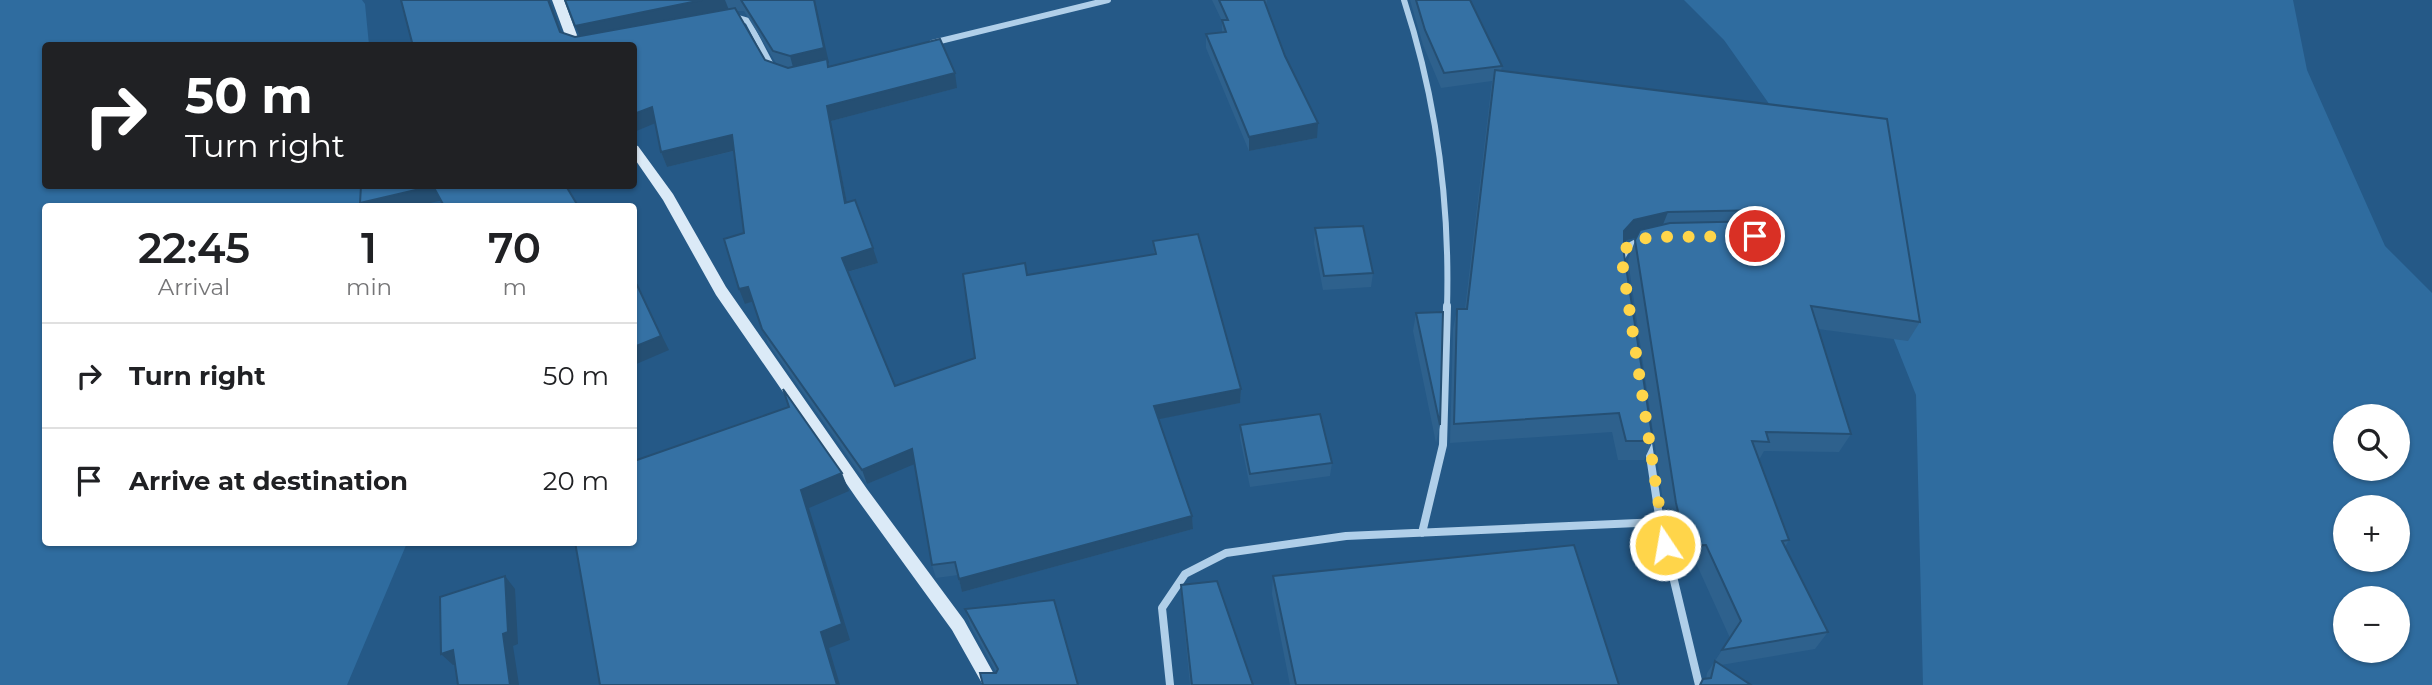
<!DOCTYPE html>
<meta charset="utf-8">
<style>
body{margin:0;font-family:Montserrat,sans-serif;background:#f2f2f2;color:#202124;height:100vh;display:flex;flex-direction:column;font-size:26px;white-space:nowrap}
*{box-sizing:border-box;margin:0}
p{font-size:23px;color:#757577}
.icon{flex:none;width:38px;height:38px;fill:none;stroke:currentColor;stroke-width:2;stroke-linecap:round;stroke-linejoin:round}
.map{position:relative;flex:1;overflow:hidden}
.drawer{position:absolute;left:42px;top:203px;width:595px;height:343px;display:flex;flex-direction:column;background:#fff;border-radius:7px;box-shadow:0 2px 5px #0004}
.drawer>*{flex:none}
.guide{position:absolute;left:42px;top:42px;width:595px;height:147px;border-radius:7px;box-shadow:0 2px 5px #0004;background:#202124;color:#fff;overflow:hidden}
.controls{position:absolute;left:2333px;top:404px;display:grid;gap:14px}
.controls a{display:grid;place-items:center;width:77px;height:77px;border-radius:50%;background:#fff;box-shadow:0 2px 5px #0004;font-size:35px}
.pin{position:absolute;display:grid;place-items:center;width:60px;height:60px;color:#fff;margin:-30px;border:4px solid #fff;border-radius:50%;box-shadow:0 2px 7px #0007}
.me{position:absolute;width:77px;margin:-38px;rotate:348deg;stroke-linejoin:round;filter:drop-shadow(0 0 5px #0008)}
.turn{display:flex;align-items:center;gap:24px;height:147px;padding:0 28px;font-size:32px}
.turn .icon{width:91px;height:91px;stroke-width:2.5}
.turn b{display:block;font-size:49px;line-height:60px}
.eta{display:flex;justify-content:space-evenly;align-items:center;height:119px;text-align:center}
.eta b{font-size:42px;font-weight:600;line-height:49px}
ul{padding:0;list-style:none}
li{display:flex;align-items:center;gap:21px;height:105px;padding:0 28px;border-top:2px solid #e0e0e0}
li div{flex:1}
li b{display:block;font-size:26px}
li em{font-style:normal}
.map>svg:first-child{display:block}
</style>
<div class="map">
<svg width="2432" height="685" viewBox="0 0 2432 685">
<rect width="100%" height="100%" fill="#255987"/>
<!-- green -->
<path fill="#2f6c9f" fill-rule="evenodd" d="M 0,0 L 362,0 L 365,4 L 369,45 L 46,46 L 46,186 L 383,186 L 386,206 L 46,206 L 46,542 L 407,543 L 347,685 L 0,685 Z
M 1684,0 L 2293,0 L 2307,70 L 2385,246 L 2432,293 L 2432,685 L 1923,685 L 1916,395 L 1840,204 L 1724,40 ZM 2345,416 L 2398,416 L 2398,469 L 2345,469 ZM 2345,508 L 2398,508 L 2398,560 L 2345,560 ZM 2345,598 L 2398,598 L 2398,651 L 2345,651 Z"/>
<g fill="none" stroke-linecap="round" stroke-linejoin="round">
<!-- street-far1 -->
<path stroke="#b0cfe9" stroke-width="6" d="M 1404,0 C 1436,98 1450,204 1447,308
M 731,16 L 748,21 L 773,69
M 932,43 L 1108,0
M 1622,258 L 1629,246 L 1642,239"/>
<!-- street -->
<path stroke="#b0cfe9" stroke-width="8" d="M 1648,443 L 1660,522 L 1699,685
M 1422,533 L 1443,445 L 1447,306
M 1170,685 L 1162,608 L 1185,574 L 1226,553 L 1346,536 L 1660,522"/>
<!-- secondary -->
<path fill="#dbeaf7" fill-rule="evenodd" d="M 552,0 L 564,0 L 581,46 L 569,46 Z
M 634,145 L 638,146 L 673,194 L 726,287 L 867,489 L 964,620 L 1000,685 L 983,685 L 952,630 L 857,499 L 716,295 L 663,200 L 634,158 Z"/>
</g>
<!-- wall -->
<path fill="#2e618d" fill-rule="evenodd" d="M 565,0 L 815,0 L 829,66 L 957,88 L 831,121 L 847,203 L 878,263 L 848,272 L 895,386 L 975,358 L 1027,275 L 1154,254 L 1153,241 L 1241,389 L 1240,403 L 1158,419 L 1192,516 L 1193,529 L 962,592 L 958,575 L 936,578 L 932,565 L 915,463 L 867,484 L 768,343 L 753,301 L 745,304 L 744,233 L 734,151 L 667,167 L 661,152 L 655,123 L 413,46 L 550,1 L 561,32 L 575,37 L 580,36 ZM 737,11 L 744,11 L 776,63 L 765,60 Z
M 1212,0 L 1267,0 L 1266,7 L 1317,138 L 1249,151 L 1206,48 L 1206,34 L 1222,32 L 1222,21 Z
M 1410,0 L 1470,0 L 1502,66 L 1501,71 L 1887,119 L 1920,322 L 1908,341 L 1818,329 L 1851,434 L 1839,452 L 1764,451 L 1759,460 L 1789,540 L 1785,547 L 1828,632 L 1815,649 L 1721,665 L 1751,685 L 1706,679 L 1707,673 L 1730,638 L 1696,563 L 1677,564 L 1666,521 L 1628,260 L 1636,238 L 1627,240 L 1624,244 L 1624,254 L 1653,441 L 1644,460 L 1618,460 L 1612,432 L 1450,443 L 1453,329 L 1457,309 L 1465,309 L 1492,81 L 1441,88 L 1423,45 Z
M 1315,228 L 1373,273 L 1371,287 L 1323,290 L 1314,243 Z
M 1416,313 L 1440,425 L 1436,443 L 1413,331 Z
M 1240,425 L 1332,463 L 1330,476 L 1250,487 L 1240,438 Z
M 1273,576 L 1619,685 L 1290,685 L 1272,594 Z
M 1181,585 L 1253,685 L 1190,685 L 1182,603 Z
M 965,609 L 1078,685 L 996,672 L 970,625 Z"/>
<!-- shaded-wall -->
<path fill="#254f73" d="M 548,0 L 550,0 L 550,1 L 566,46 L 560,32 Z
M 702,0 L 725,0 L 729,10 L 582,40 L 575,26 Z
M 814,0 L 815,0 L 829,63 L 794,71 L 790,56 Z
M 955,73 L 957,88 L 831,121 L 850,218 L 845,203 L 827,106 Z
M 652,107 L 658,122 L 634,132 L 634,114 Z
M 1318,123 L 1317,138 L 1249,151 L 1249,137 Z
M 732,135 L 737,150 L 667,167 L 661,152 Z
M 433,186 L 443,200 L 417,206 L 363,206 L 360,203 Z
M 1668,212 L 1660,232 L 1627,240 L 1618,251 L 1624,231 L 1634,220 Z
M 873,248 L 878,263 L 847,272 L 842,258 Z
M 748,287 L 754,301 L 745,304 L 739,289 Z
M 644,300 L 669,350 L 634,365 L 634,347 Z
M 1241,389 L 1240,403 L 1155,420 L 1154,406 Z
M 912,449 L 917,463 L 867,484 L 862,470 Z
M 842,473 L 849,491 L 809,508 L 850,640 L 829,648 L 840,685 L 837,685 L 821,632 L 801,490 Z
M 1192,516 L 1193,529 L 962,592 L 959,579 Z
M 505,576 L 515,589 L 518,644 L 513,646 L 519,685 L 510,685 L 503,634 Z
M 453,650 L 464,662 L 453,665 L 441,654 Z"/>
<!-- building -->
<path fill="#3571a4" stroke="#254f73" stroke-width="2" d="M 401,0 L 548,0 L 560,32 L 575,37 L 735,8 L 765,60 L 788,68 L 827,59 L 828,67 L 940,39 L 955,73 L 827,106 L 845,203 L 855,200 L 873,248 L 842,258 L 895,386 L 975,358 L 963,274 L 1025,263 L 1027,275 L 1156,254 L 1153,241 L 1198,234 L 1241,389 L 1154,406 L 1192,516 L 959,579 L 955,562 L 932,565 L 912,449 L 862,470 L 762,329 L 748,287 L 739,289 L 724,239 L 744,233 L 732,135 L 661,152 L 652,107 L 634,114 L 634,46 L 413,46 Z
M 565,0 L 702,0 L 575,26 Z
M 741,0 L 814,0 L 824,48 L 790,56 L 773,51 Z
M 1219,0 L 1264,0 L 1285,56 L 1318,123 L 1249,137 L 1206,34 L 1226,32 L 1222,20 L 1228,20 Z
M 1416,0 L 1470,0 L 1502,66 L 1444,73 L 1425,30 Z
M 1495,70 L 1887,119 L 1920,322 L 1811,306 L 1851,434 L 1766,432 L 1769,442 L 1752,441 L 1789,540 L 1782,541 L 1828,632 L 1722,650 L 1741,621 L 1706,545 L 1687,546 L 1685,541 L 1676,503 L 1635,240 L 1640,230 L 1670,223 L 1765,221 L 1770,215 L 1764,210 L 1668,212 L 1634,220 L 1624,231 L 1624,254 L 1653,441 L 1626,441 L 1619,413 L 1454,424 L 1457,309 L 1467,309 Z
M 361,186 L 566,186 L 578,206 L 444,206 L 433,186 L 360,203 Z
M 1363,226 L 1373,273 L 1324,276 L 1315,228 Z
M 634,285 L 634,286 L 637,285 L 661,336 L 634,347 Z
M 1443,312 L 1440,425 L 1416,313 Z
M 783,389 L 842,473 L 801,490 L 842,624 L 821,632 L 837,685 L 600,685 L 575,542 L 634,542 L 634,461 L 789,407 Z
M 1320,414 L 1332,463 L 1250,474 L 1240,425 Z
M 1574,545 L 1619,685 L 1296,685 L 1273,576 Z
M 505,576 L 508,632 L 503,634 L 510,685 L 458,685 L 453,650 L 441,654 L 440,597 Z
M 1217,581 L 1253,685 L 1192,685 L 1181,585 Z
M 1054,600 L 1078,685 L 983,685 L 980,673 L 996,673 L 998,669 L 965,609 Z
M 1715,661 L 1751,685 L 1700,685 L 1703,679 L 1711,678 Z"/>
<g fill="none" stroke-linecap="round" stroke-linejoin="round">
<!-- route -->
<path stroke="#ffd54a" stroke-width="12" stroke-dasharray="0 21.6" d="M 1665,545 L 1622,261 L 1623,250 L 1641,239 L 1652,237 L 1755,236"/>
</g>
</svg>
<div class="controls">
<a><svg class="icon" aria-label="search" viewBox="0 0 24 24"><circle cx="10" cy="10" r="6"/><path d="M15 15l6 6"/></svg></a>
<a>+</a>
<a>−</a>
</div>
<div class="pin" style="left:1755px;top:236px;background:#d93025"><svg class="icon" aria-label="arrive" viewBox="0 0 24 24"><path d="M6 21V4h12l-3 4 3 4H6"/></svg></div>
<svg class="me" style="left:1665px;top:545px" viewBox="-20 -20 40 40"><circle r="17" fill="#ffd54a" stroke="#fff" stroke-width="3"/><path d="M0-11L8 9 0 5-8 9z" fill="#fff"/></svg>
<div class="guide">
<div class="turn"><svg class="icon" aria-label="right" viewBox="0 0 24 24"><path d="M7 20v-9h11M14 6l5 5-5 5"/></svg><div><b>50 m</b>Turn right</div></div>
</div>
<section class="drawer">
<div class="eta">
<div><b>22:45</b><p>Arrival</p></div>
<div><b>1</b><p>min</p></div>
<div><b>70</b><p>m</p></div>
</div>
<ul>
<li><svg class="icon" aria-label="right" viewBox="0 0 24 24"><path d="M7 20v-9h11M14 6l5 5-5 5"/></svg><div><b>Turn right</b></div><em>50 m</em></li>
<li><svg class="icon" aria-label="arrive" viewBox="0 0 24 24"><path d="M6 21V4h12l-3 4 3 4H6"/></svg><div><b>Arrive at destination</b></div><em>20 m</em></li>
</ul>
</section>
</div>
